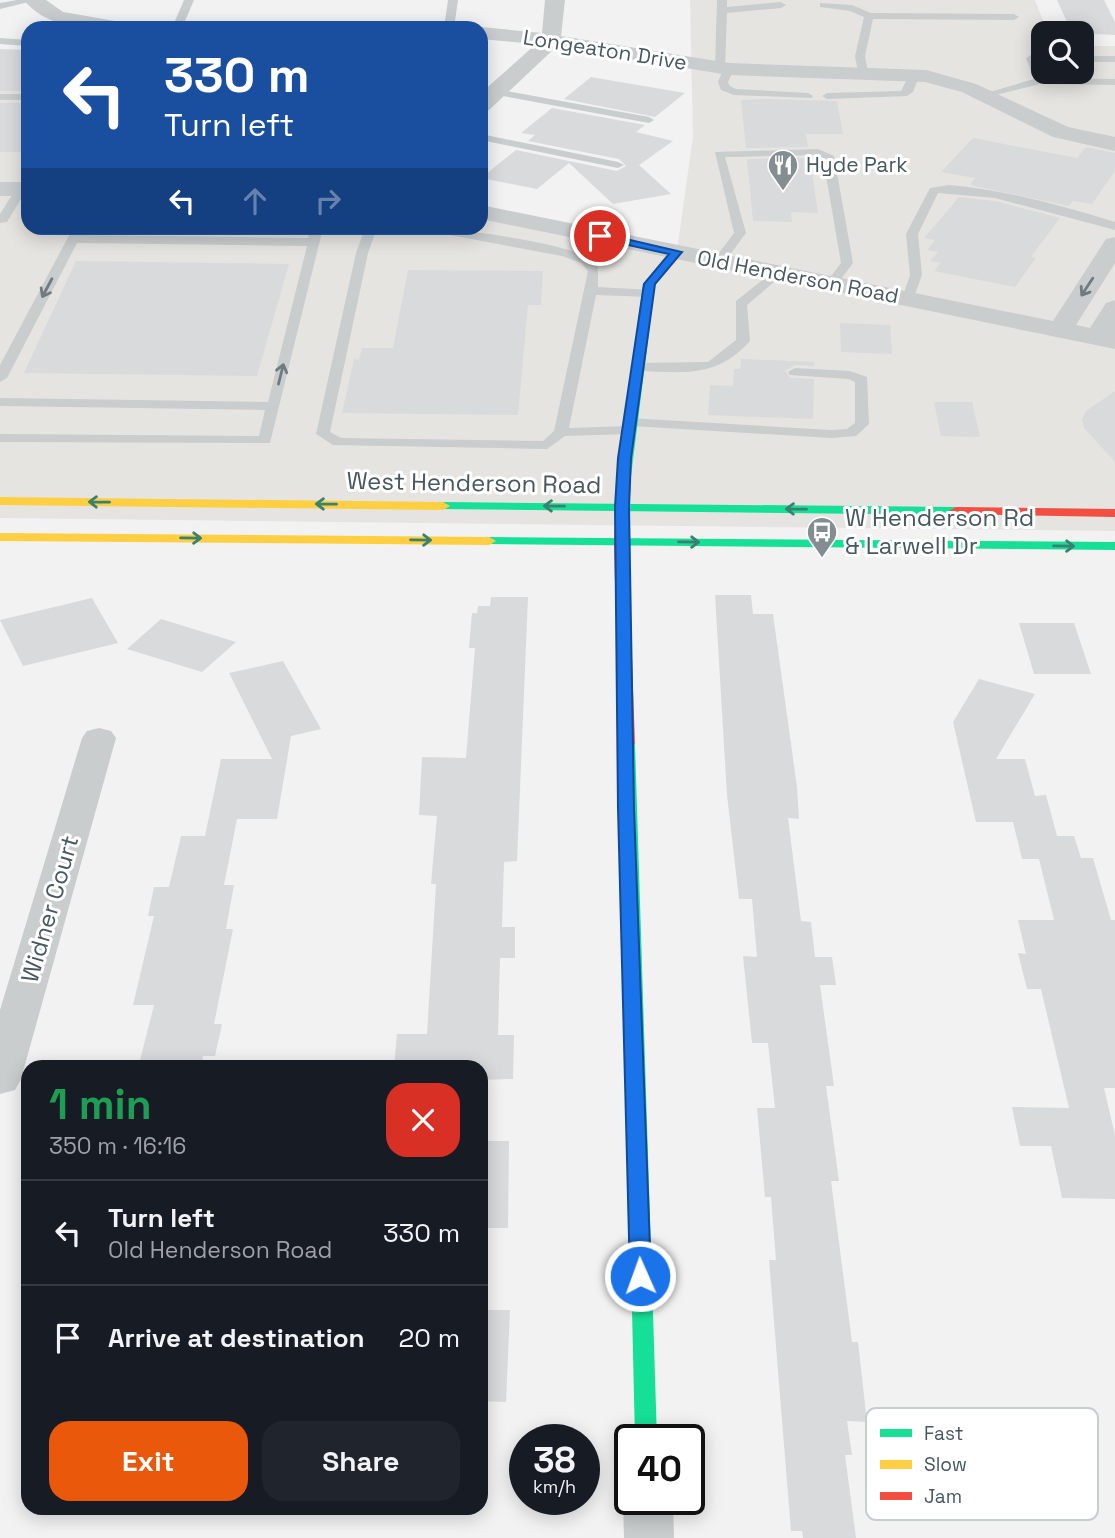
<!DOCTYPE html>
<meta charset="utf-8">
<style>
body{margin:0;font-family:"Space Grotesk",sans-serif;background:#20242c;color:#f1f3f6;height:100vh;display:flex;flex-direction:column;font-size:26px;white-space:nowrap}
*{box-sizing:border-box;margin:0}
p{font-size:23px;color:#9ea1a6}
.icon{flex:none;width:38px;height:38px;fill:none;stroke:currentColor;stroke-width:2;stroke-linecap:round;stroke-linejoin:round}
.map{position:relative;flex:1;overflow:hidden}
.drawer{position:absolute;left:21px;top:1060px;width:467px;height:455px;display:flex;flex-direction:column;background:#171b24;border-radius:21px;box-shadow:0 4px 18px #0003}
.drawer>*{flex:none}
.hud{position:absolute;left:21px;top:21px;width:467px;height:214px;border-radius:21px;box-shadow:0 4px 18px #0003;background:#1a4fa0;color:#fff;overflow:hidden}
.buttons{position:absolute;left:1031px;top:21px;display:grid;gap:14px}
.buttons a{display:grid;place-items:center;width:63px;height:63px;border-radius:14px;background:#171b24;box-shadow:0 4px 18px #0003;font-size:35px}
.speed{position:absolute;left:509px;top:1424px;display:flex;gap:14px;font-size:35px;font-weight:700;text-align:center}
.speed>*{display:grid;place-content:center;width:91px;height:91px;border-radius:50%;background:#171b24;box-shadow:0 4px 18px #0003;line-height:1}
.speed small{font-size:18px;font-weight:400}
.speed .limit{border:4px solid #111;border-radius:10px;background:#fff;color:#111}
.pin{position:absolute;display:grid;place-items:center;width:60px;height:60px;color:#fff;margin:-30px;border:4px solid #fff;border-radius:50%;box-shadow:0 2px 7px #0007}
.me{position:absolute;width:77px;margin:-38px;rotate:358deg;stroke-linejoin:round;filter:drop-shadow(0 0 5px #0008)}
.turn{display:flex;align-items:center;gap:24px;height:147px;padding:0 28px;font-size:32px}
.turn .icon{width:91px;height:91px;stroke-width:2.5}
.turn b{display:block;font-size:49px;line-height:60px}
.lanes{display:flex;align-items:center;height:66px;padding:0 28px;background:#0003;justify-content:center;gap:35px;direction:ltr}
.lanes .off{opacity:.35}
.round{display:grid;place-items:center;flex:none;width:74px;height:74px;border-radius:21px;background:#20242c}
.head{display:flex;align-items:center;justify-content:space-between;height:119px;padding:0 28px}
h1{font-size:42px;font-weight:600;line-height:52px;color:#1e9e55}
.button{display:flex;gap:14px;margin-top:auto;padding:14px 28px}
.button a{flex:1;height:80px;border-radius:21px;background:#ea580c;color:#fff;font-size:28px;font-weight:600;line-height:80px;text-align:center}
.button a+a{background:#20242c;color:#f1f3f6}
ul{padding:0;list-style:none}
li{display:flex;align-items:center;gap:21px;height:105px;padding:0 28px;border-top:2px solid #363941}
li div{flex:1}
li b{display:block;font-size:26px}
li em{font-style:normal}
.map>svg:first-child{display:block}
</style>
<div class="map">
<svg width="1115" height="1538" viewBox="0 0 1115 1538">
<rect width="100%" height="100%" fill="#f2f2f2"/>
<!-- commercial -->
<path fill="#e6e4e0" d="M 690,0 L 1035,0 L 1048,33 L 1043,33 L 1043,72 L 1082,72 L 1082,46 L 1115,46 L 1115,531 L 0,518 L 0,86 L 28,86 L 28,228 L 481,228 L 481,215 L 677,251 L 693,136 Z"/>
<!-- building -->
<path fill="#d9dadb" d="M 1057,0 L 1104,0 L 1115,22 L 1115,35 L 1072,33 Z
M 0,49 L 28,50 L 28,91 L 0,91 Z
M 591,77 L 620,82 L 685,93 L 655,117 L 564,99 Z
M 765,99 L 837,101 L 843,134 L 806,134 L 808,147 L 746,148 L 741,100 Z
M 0,103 L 28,103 L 28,152 L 0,152 Z
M 552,108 L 645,125 L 636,132 L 673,141 L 639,165 L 671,194 L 613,204 L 569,163 L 537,189 L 481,178 L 516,150 L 617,171 L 626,166 L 619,159 L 528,141 L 535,135 L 521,133 Z
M 973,138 L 1077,158 L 1086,147 L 1115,153 L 1115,171 L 1092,204 L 1073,201 L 1069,206 L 970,185 L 975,178 L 941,172 Z
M 810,158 L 818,213 L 791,212 L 792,222 L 753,221 L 747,159 Z
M 959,197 L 995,201 L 1060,218 L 1031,257 L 1036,258 L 1015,287 L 934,271 L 941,263 L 930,261 L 938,252 L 927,250 L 935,240 L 924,238 Z
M 76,261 L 289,264 L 257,376 L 24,373 Z
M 408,270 L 543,271 L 541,305 L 528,305 L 518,415 L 342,413 L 354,359 L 359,360 L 362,348 L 393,348 Z
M 840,323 L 890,325 L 892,354 L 841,352 Z
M 741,359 L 814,362 L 814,366 L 795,365 L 785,371 L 790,378 L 814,379 L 813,419 L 708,415 L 710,385 L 733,386 L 734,369 L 740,369 Z
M 1115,391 L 1115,462 L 1084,428 L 1082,419 L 1086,411 Z
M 934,402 L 972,402 L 980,437 L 941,436 Z
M 715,595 L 751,595 L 753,614 L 773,614 L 797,787 L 799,819 L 788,818 L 801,921 L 811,922 L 815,957 L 832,957 L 836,985 L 820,985 L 834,1086 L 826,1086 L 839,1181 L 831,1181 L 852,1342 L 858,1342 L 867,1422 L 847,1421 L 852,1455 L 845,1455 L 856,1538 L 803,1538 L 802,1531 L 791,1531 L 769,1260 L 776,1260 L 771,1197 L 765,1197 L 757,1108 L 775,1108 L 768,1043 L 752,1043 L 743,956 L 757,957 L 752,899 L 739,899 L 727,795 Z
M 491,597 L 528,597 L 517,861 L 504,862 L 502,927 L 515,927 L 515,958 L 500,958 L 498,1035 L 514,1035 L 513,1079 L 481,1080 L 481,1068 L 394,1068 L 397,1034 L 427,1034 L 436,884 L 431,884 L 437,816 L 419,815 L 422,757 L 466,758 L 475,648 L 469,648 L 472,613 L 477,613 L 478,606 L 490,606 Z
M 92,598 L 118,643 L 23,666 L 0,620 Z
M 161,619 L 236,642 L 202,672 L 127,649 Z
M 1019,623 L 1074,623 L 1091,674 L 1034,674 Z
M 283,661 L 321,729 L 291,736 L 277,819 L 237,819 L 224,885 L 234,885 L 226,929 L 233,929 L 214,1024 L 222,1024 L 215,1056 L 203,1056 L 201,1068 L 138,1068 L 154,1005 L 133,1005 L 154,916 L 148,916 L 154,887 L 169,887 L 181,836 L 205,836 L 221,759 L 272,759 L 229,673 Z
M 979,679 L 1035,694 L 996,759 L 1025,759 L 1035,796 L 1046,795 L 1057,836 L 1074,836 L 1081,858 L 1093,858 L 1111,920 L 1115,920 L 1115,1088 L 1104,1088 L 1115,1135 L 1115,1199 L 1062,1198 L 1051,1146 L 1020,1146 L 1012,1107 L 1069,1108 L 1041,989 L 1027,989 L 1018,953 L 1026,954 L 1018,920 L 1054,920 L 1039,859 L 1022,859 L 1013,822 L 976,822 L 953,722 Z
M 481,1141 L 509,1141 L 508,1228 L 481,1228 Z
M 481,1310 L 510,1310 L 506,1402 L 481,1401 Z"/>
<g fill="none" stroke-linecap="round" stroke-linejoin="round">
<!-- lane -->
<path fill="#c9cdce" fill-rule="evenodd" d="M 17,0 L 37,0 L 0,9 L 0,3 Z
M 184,0 L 194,0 L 182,28 L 172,28 Z
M 448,0 L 458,0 L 454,28 L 444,28 Z
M 717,0 L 727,0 L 727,7 L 781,2 L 786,5 L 781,8 L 727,13 L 725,67 L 734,69 L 728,82 L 730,86 L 736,89 L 808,93 L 813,96 L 812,98 L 734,95 L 721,90 L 718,82 L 723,70 L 715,68 Z
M 820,3 L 852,5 L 871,13 L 1014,14 L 1019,17 L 1014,20 L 873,19 L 865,56 L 868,72 L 863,75 L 858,72 L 855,56 L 864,17 L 850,11 L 820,7 Z
M 0,38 L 28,40 L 28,46 L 0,44 Z
M 1031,55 L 1043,55 L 1043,61 L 1037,61 L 1044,78 L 1115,79 L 1115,85 L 1040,84 L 983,98 L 983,94 L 1034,79 L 1026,58 Z
M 1082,56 L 1115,56 L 1115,62 L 1082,62 Z
M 911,72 L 920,74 L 913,92 L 907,96 L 827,99 L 822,96 L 827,93 L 901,91 Z
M 496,89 L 649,117 L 654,120 L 649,123 L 492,94 L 491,92 Z
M 0,94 L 28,94 L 28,100 L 0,100 Z
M 481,134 L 618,162 L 624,165 L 618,168 L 481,140 Z
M 818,149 L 834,156 L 853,263 L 835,287 L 825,284 L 841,263 L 823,158 L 817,155 L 725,157 L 746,233 L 723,264 L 715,264 L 713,261 L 734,233 L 715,152 Z
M 949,185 C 1005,190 1061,205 1115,222 L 1115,230 L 995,198 L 938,193 L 918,234 L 922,275 L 912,302 L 904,302 L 902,299 L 910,275 L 906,234 L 930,188 Z
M 17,187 L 27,189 L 7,222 L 0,223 L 0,214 Z
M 73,228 L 81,228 L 81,235 L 308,238 L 311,228 L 323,228 L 270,443 L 0,442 L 0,434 L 259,436 L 265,410 L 0,406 L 0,398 L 268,402 L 307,246 L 77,243 L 7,378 L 0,382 L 0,365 Z
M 365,228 L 377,228 L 368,253 L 330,432 L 341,438 L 543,441 L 554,431 L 588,271 L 581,263 L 562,256 L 434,232 L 428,228 C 459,228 563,243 587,257 C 592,259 595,264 598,268 L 598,287 L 652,290 L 652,296 L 648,297 L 596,295 L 569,428 L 628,426 L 623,422 L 630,418 L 831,430 L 847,429 L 855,423 L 855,382 L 848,379 L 790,375 L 788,372 L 795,368 L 850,371 L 867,377 L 869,424 L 856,436 L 831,438 L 631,426 L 636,430 L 629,434 L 565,436 L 547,449 L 333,445 L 316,434 L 356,253 Z
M 775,270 L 785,273 L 747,305 L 750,341 C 716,379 683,372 637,371 L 630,367 L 637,363 L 708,362 L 736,340 L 736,301 Z"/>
<!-- street -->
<path fill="#c9cdce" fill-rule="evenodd" d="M 24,0 L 46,0 L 63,12 L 121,22 L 131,28 C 95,28 49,32 24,0 Z
M 545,0 L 565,0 L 561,36 L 729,63 L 926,70 L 976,84 L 1068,127 L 1115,137 L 1115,151 L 1053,137 L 962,92 L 925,82 L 729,75 L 556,47 L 489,110 L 481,111 L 481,93 L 536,44 L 481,39 L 481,28 L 477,28 L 481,27 L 542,33 Z
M 0,182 L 28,182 L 28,196 L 0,196 Z
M 481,205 L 1053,321 L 1106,239 L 1115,237 L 1115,263 L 1076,325 L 1090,328 L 1106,303 L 1115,300 L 1115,349 L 481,219 Z
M 99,728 L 111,731 L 116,738 L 21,1079 L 15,1090 L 0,1094 L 0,1010 L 82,738 L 87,731 Z
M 630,1485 L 630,1500 L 673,1500 L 674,1538 L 624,1538 L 623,1500 Z"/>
<!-- fast -->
<path fill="#16e098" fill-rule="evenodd" d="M 672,250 L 681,252 L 655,284 L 631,476 L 624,480 L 617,476 L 643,284 Z
M 443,502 L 956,507 L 963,511 L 956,515 L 438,509 L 436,506 Z
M 489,537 L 1115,542 L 1115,550 L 484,544 L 482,541 Z
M 627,739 L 635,744 L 657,1440 L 635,1440 L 619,744 Z"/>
<!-- slow -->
<path fill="#ffcf43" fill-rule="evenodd" d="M 0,497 L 443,502 L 450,506 L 443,510 L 0,505 Z
M 0,533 L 489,537 L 496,541 L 489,545 L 0,541 Z"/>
<!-- jam -->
<path fill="#f24e42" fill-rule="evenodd" d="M 624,472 L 631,476 L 628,542 L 635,744 L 627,749 L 619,744 L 614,542 L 617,476 Z
M 956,507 L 1115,509 L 1115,517 L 951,514 L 949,511 Z"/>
</g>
<!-- one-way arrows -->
<defs><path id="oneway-shaft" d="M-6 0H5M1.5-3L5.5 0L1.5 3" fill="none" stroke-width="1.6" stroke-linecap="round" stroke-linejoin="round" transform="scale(1.75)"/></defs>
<g stroke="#6f7b80">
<use href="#oneway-shaft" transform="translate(1087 287) rotate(123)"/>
<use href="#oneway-shaft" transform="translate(47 288) rotate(118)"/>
<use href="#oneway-shaft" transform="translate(281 374) rotate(-76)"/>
</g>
<g stroke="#398170">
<use href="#oneway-shaft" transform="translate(99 502) rotate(-179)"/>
<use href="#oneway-shaft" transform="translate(326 504) rotate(-179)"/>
<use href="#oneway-shaft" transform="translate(554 506) rotate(-179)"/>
<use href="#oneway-shaft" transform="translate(796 509) rotate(-179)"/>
<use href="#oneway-shaft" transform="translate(191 538) rotate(1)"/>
<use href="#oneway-shaft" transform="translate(421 540) rotate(1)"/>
<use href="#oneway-shaft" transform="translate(689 542) rotate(1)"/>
<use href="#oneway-shaft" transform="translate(1064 546) rotate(1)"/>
</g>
<!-- route -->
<path fill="#1a73e8" stroke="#114b97" stroke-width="2" d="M 600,233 L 682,252 L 655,284 L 631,458 L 629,507 L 634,808 L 651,1276 L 648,1281 L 633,1281 L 630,1276 L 618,808 L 615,507 L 618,458 L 644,284 L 669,254 L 596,238 L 595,236 Z"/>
<!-- icons -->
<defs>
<g id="restaurant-pin" transform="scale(1.575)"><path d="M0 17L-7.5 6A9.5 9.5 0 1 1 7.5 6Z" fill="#848e92" stroke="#fff"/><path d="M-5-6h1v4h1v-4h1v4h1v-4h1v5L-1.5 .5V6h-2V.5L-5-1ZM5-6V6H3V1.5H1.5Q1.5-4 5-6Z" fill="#fff"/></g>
<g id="bus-pin" transform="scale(1.575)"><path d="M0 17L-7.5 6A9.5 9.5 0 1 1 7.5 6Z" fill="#848e92" stroke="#fff"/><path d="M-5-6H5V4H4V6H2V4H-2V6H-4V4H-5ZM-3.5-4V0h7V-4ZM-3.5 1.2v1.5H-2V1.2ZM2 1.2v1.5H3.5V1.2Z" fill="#fff"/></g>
</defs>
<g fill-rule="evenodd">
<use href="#restaurant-pin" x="783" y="165"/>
<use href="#bus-pin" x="822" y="532"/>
</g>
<g text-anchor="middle" stroke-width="6" stroke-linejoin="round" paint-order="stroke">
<!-- far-street labels -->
<g font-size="21" fill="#48585f" stroke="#fff">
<text transform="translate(605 50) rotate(9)" y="7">Longeaton Drive</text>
<text transform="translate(798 277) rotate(11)" y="7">Old Henderson Road</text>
</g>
<!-- far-poi labels -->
<g font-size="21" fill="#48585f" stroke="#fff" text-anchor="start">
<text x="806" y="172">Hyde Park</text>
</g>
<!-- street labels -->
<g font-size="24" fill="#48585f" stroke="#fff">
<text transform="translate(474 483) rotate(1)" y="8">West Henderson Road</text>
<text transform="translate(50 909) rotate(-74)" y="8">Widner Court</text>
</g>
<!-- poi labels -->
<g font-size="24" fill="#48585f" stroke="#fff" text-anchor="start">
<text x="845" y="526">W Henderson Rd<tspan x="845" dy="28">&amp; Larwell Dr</tspan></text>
</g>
</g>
<!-- legend -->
<rect x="866" y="1408" width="232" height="112" rx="10" fill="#fff" stroke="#c8cdcf" stroke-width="2"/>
<rect x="880" y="1429" width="32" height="8" fill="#16e098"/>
<rect x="880" y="1460" width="32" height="9" fill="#ffcf43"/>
<rect x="880" y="1492" width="32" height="8" fill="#f24e42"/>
<g font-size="19" fill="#48585f">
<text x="924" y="1440">Fast</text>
<text x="924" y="1471">Slow</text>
<text x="924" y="1503">Jam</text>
</g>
</svg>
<div class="buttons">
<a><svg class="icon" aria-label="search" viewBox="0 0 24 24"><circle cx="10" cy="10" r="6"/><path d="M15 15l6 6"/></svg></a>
</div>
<div class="speed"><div>38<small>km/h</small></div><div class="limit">40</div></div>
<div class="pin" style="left:600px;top:236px;background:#d93025"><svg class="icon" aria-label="arrive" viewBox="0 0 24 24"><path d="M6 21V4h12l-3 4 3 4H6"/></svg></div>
<svg class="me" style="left:640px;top:1276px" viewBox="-20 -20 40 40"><circle r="17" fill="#1a73e8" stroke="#fff" stroke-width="3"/><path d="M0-11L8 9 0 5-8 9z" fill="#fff"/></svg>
<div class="hud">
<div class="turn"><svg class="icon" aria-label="left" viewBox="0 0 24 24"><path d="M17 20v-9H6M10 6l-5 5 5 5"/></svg><div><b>330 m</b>Turn left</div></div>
<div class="lanes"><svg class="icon" aria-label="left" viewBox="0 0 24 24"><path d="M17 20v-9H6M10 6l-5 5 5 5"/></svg><svg class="icon off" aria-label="ahead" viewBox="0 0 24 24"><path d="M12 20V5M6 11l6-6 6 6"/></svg><svg class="icon off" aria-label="right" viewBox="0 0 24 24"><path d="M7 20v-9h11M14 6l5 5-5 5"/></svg></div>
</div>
<section class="drawer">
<div class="head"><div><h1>1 min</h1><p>350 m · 16:16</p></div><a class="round" style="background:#d93025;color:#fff"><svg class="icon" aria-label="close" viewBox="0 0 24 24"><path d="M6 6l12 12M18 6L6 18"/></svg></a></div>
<ul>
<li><svg class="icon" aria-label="left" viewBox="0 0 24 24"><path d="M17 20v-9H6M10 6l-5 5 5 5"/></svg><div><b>Turn left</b><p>Old Henderson Road</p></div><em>330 m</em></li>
<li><svg class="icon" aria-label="arrive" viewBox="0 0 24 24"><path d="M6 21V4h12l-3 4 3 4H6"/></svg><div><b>Arrive at destination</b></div><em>20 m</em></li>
</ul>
<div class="button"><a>Exit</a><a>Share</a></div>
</section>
</div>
